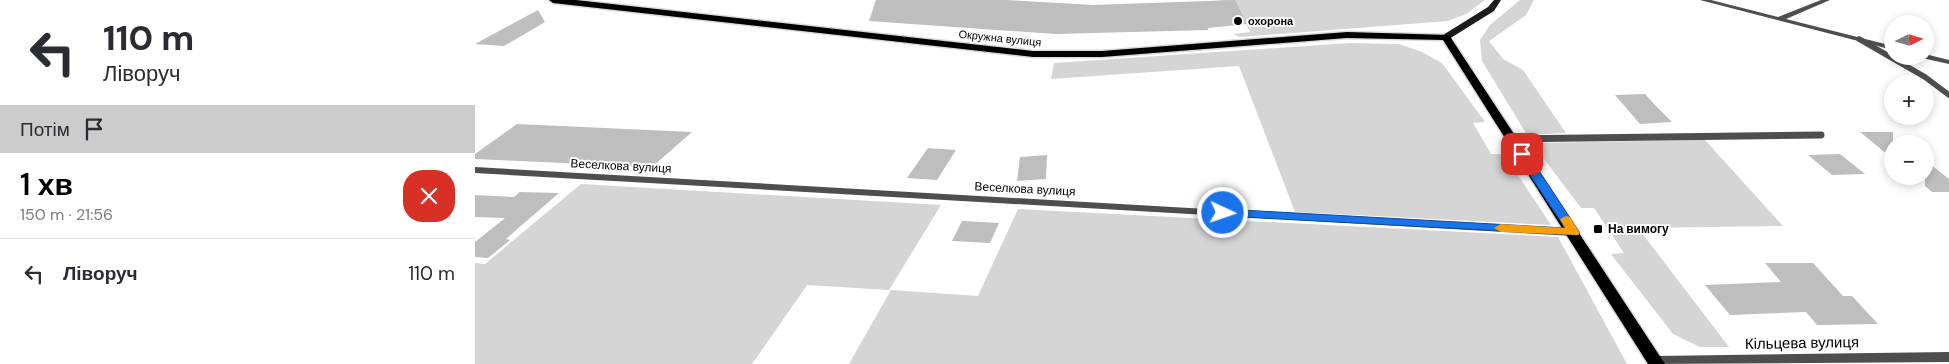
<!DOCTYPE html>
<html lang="uk">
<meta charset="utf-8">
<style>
body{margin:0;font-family:"DM Sans",sans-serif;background:#f7f7f7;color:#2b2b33;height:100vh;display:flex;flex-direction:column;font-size:19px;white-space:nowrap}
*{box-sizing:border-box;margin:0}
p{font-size:16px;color:#7c7c81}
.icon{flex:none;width:28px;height:28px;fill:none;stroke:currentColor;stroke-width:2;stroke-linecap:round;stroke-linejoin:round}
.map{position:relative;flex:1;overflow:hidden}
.details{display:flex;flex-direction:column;background:#fff;width:475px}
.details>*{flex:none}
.guide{background:#fff;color:#2b2b33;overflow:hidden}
.needle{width:32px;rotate:85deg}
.fabs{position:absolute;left:1409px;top:15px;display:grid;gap:10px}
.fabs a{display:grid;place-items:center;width:50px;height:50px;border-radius:50%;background:#fff;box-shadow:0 2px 8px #0003;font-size:25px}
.pin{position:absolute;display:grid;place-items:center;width:42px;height:42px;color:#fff;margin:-21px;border-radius:10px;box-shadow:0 2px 8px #0006}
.me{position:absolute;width:55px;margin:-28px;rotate:93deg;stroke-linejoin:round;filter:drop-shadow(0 0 4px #0008)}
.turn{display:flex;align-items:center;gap:18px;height:105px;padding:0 20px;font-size:22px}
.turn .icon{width:65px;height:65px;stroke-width:2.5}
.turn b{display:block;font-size:35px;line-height:42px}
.then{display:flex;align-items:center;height:48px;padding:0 20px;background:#0003;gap:10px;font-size:19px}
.round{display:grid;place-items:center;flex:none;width:52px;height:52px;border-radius:20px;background:#f7f7f7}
.head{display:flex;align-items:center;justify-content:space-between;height:85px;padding:0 20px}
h1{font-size:30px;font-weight:600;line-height:38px;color:#000}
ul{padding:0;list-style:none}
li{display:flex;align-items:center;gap:15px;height:70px;padding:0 20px;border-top:1px solid #e1e1e2}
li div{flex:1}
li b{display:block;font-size:19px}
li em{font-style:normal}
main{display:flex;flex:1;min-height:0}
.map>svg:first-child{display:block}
</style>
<main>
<section class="details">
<div class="guide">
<div class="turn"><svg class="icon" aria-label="left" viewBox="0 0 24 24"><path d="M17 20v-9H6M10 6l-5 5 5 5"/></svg><div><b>110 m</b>Ліворуч</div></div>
<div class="then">Потім<svg class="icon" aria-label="arrive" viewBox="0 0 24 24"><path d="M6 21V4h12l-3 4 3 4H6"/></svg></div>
</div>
<div class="head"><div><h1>1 хв</h1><p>150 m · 21:56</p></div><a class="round" style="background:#d93025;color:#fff"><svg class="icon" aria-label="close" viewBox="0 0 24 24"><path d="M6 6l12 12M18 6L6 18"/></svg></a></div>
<ul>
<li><svg class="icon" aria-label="left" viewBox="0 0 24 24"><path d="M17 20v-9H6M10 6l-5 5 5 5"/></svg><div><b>Ліворуч</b></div><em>110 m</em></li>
</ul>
</section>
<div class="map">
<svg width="1474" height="364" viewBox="0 0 1474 364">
<rect width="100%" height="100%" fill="#fff"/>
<!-- green -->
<path fill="#d5d5d5" d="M 745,0 L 1010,0 L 991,14 L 973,21 L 765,37 L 758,34 L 775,32 L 768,18 Z
M 1045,0 L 1059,0 L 1051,15 L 1014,41 L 1028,59 L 1048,70 L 1091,133 L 1052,135 L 1007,61 L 1005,40 L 1015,25 Z
M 875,43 L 924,44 L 947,52 L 967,63 L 1010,122 L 998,123 L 1016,154 L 1029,154 L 1076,225 L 820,212 L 764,66 L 576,79 L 579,63 Z
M 1230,140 L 1308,226 L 1163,228 L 1254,347 L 1225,347 L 1198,334 L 1136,254 L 1149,253 L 1119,208 L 1106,208 L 1057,143 Z
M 106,184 L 466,205 L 414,290 L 332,285 L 277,364 L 0,364 L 0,263 L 10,264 Z
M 543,209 L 1083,237 L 1152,364 L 374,364 L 416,290 L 503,296 Z"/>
<!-- building -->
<path fill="#bebebe" d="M 401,0 L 532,0 L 618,5 L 760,0 L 772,24 L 733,28 L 733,30 L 580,34 L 394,21 Z
M 63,10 L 70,22 L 29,46 L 0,44 Z
M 1170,94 L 1180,105 L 1197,122 L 1165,124 L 1140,95 Z
M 42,124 L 217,132 L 177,167 L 0,159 L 0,154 Z
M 1385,132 L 1418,132 L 1418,159 Z
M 453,148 L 481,150 L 462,180 L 432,178 Z
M 1365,154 L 1390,174 L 1357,175 L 1333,155 Z
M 572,155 L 571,179 L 542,181 L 545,157 Z
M 1450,160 L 1474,179 L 1474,192 L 1457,192 L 1450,186 Z
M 45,192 L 84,193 L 48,224 L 31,239 L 35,240 L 13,258 L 0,257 L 0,242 L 30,218 L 0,217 L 0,195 L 39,197 Z
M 487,221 L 524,223 L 515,243 L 477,241 Z
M 1290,263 L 1338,263 L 1368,296 L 1377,296 L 1403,324 L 1342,325 L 1331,312 L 1255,315 L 1230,285 L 1306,282 Z"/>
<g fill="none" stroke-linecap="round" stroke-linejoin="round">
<!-- primary casing -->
<g stroke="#dbdbdb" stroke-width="3">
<path id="primary" d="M 74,0 L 101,0 L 558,51 L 627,51 L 872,32 L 974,35 L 1190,364 L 1173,364 L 968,40 L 872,38 L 627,57 L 558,57 L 78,3 Z"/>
</g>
<!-- lane-far1 -->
<path stroke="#4e4e4e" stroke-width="5.5" d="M 1384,39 L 1450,77 L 1474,95"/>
<!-- lane -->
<path stroke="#4e4e4e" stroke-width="7" d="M 1037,139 L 1346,135"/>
<!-- street -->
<path fill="#4e4e4e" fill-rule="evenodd" d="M 1225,0 L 1236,0 L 1303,17 L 1346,0 L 1355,0 L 1311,19 L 1418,46 L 1418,50 Z
M 1450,54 L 1474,60 L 1474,64 L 1447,58 L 1446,56 L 1450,56 Z
M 0,167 L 1099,230 L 1104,233 L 1099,236 L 0,173 Z
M 1474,352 L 1474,362 L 1175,364 L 1173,361 L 1175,357 L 1180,356 Z"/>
<!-- secondary -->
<path fill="#1b1b1b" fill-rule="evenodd" d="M 1019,0 L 1026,0 L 1019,11 L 974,39 L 968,39 L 968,35 L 1013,7 Z"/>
<!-- primary -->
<use href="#primary" fill="#000" fill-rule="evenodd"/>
</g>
<!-- route -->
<path fill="#1a73e8" stroke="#114b97" d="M 1047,150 L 1051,151 L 1103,230 L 1105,233 L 1103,235 L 748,216 L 742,213 L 748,209 L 1090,228 L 1041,154 Z"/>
<!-- slow -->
<path fill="#f59e0b" d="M 1091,216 L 1095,217 L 1105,233 L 1103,235 L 1026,232 L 1019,228 L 1026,224 L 1090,228 L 1085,219 Z"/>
<!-- markers -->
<g fill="#000" stroke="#fff" stroke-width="2">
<circle cx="763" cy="21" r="5"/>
<rect x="1118" y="224" width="10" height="10" rx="2.5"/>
</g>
<g text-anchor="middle" stroke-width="4" stroke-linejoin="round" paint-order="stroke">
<!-- far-poi labels -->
<g font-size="11" font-weight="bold" fill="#000" stroke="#fff" text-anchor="start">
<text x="773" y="25">охорона</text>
</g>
<!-- far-street labels -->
<g font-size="11" fill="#000" stroke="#fff">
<text transform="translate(525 38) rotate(6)" y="4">Окружна вулиця</text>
</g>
<!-- street labels -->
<g font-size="12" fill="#000" stroke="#fff">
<text transform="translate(146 166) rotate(3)" y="4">Веселкова вулиця</text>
<text transform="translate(550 189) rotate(3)" y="4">Веселкова вулиця</text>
</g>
<!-- poi labels -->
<g font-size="12" font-weight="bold" fill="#000" stroke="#fff" text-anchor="start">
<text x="1133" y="233">На вимогу</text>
</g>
<!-- near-street labels -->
<g font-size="15" fill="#000" stroke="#fff">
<text transform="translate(1327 343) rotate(-1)" y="5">Кільцева вулиця</text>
</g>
</g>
</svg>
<div class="fabs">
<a><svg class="needle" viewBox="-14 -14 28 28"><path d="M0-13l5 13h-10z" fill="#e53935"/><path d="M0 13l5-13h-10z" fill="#7c7c81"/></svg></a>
<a>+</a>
<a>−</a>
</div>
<div class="pin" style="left:1047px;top:154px;background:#d93025"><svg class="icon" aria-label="arrive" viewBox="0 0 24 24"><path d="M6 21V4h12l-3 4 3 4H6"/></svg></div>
<svg class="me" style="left:748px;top:213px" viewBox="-20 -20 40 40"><circle r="17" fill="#1a73e8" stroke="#fff" stroke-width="3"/><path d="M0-11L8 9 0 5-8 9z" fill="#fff"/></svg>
</div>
</main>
